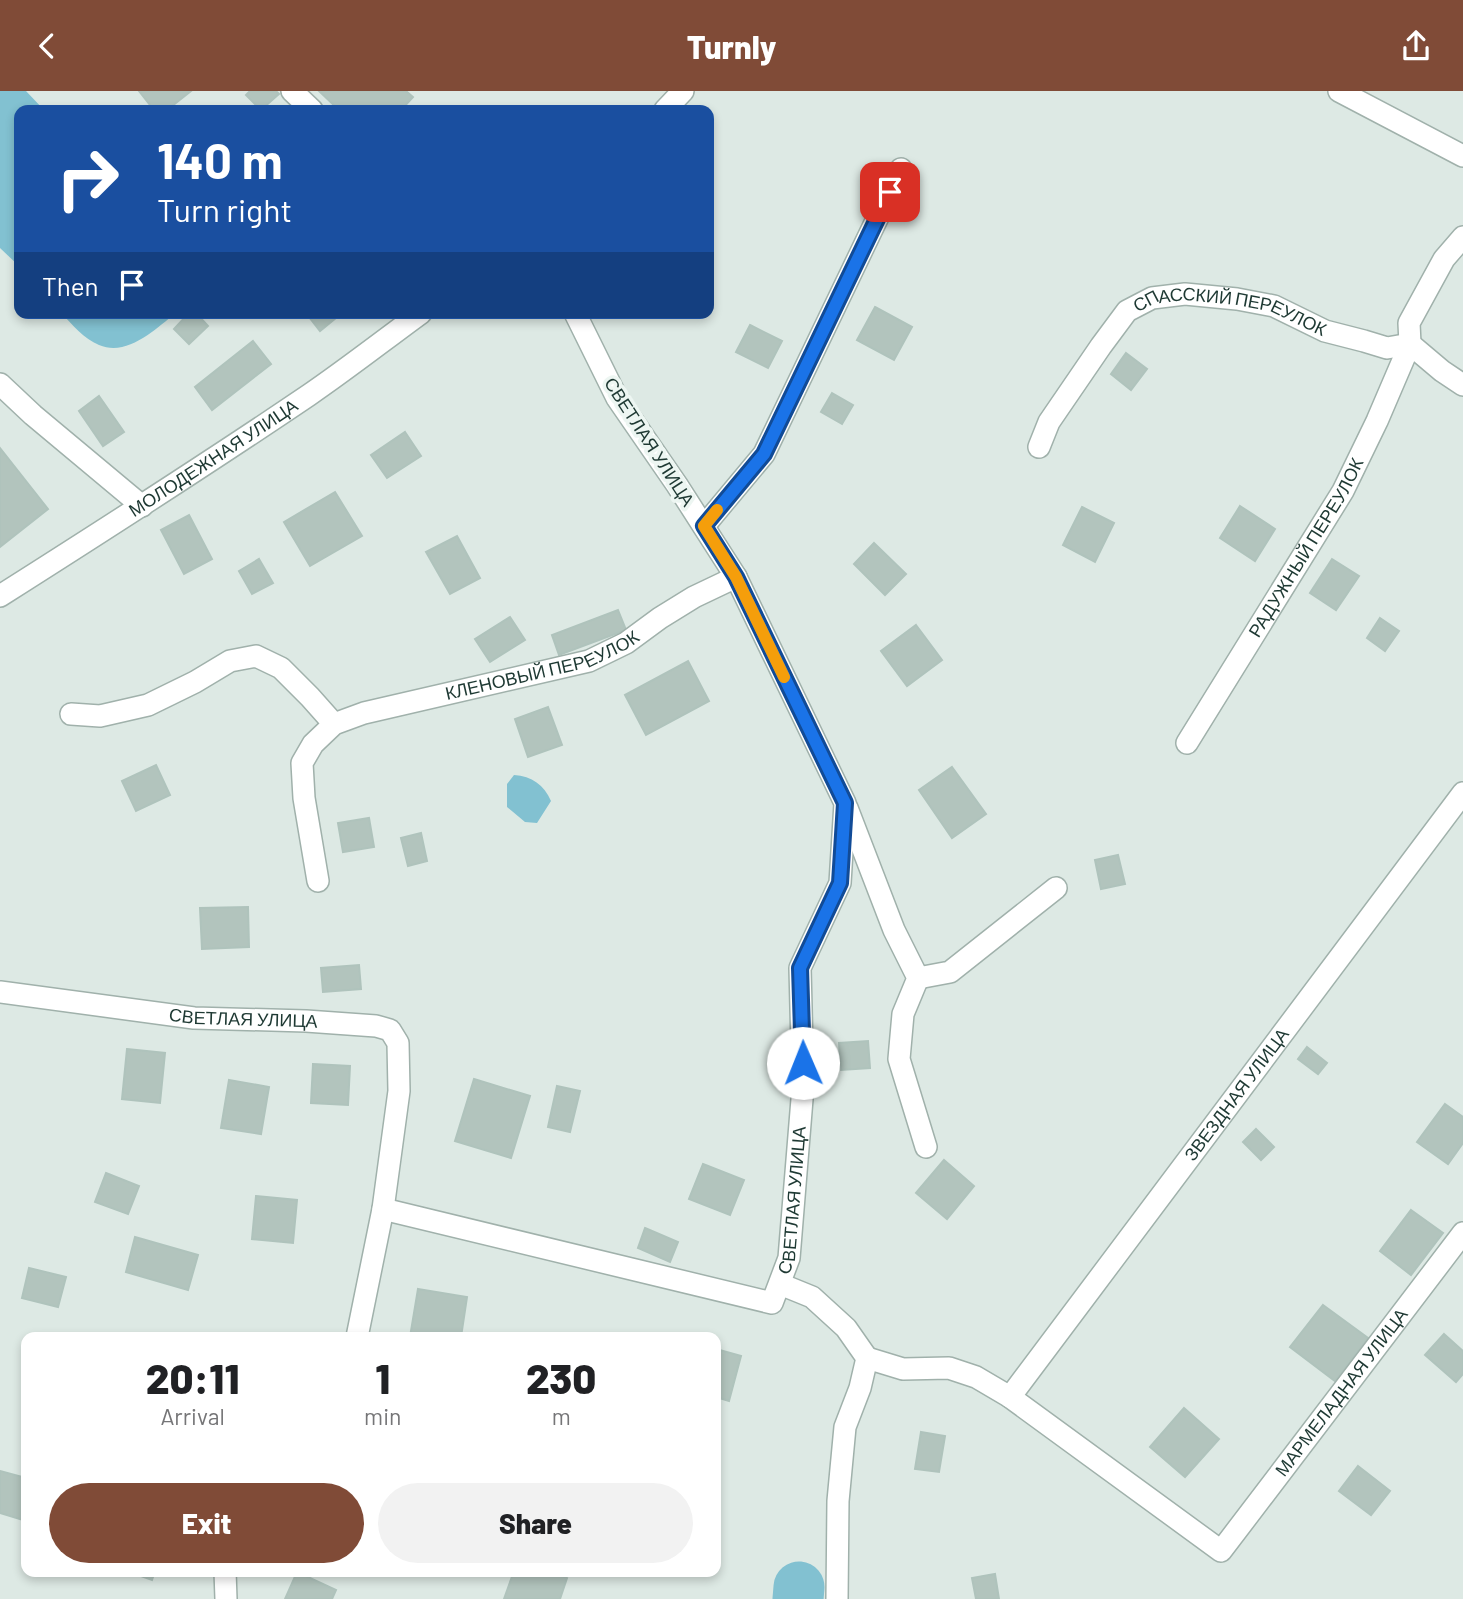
<!DOCTYPE html>
<meta charset="utf-8">
<style>
body{margin:0;font-family:Barlow,sans-serif;background:#f2f2f2;color:#202124;height:100vh;display:flex;flex-direction:column;font-size:26px;white-space:nowrap}
*{box-sizing:border-box;margin:0}
p{font-size:23px;color:#757577}
.icon{flex:none;width:38px;height:38px;fill:none;stroke:currentColor;stroke-width:2;stroke-linecap:round;stroke-linejoin:round}
.map{position:relative;flex:1;overflow:hidden}
.sheet{position:absolute;left:21px;top:1241px;width:700px;height:245px;display:flex;flex-direction:column;background:#fff;border-radius:14px;box-shadow:0 4px 10px #0003}
.sheet>*{flex:none}
.guide{position:absolute;left:14px;top:14px;width:700px;height:214px;border-radius:14px;box-shadow:0 4px 10px #0003;background:#1a4fa0;color:#fff;overflow:hidden}
.pin{position:absolute;display:grid;place-items:center;width:60px;height:60px;color:#fff;margin:-30px;border-radius:14px;box-shadow:0 4px 10px #0006}
.me{position:absolute;width:77px;margin:-38px;rotate:359deg;stroke-linejoin:round;filter:drop-shadow(0 0 5px #0008)}
.turn{display:flex;align-items:center;gap:24px;height:147px;padding:0 28px;font-size:32px}
.turn .icon{width:91px;height:91px;stroke-width:2.5}
.turn b{display:block;font-size:49px;line-height:60px}
.then{display:flex;align-items:center;height:66px;padding:0 28px;background:#0003;gap:14px;font-size:26px}
.eta{display:flex;justify-content:space-evenly;align-items:center;height:119px;text-align:center}
.eta b{font-size:42px;font-weight:800;line-height:49px}
.action{display:flex;gap:14px;margin-top:auto;padding:14px 28px}
.action a{flex:1;height:80px;border-radius:42px;background:#804b37;color:#fff;font-size:28px;font-weight:800;line-height:80px;text-align:center}
.action a+a{background:#f2f2f2;color:#202124}
header{display:flex;justify-content:space-between;align-items:center;height:91px;padding:0 28px;background:#804b37;color:#fff;font-size:32px;font-weight:800}
.map>svg:first-child{display:block}
</style>
<header><svg class="icon" aria-label="back" viewBox="0 0 24 24"><path d="M15 5l-7 7 7 7"/></svg>Turnly<svg class="icon" aria-label="share" viewBox="0 0 24 24"><path d="M12 15V3M7 8l5-5 5 5M5 13v7h14v-7"/></svg></header>
<div class="map">
<svg width="1463" height="1508" viewBox="0 0 1463 1508">
<rect width="100%" height="100%" fill="#dde9e4"/>
<!-- water -->
<path fill="#82c1d1" d="M 0,0 L 26,0 L 44,19 L 19,19 L 19,175 L 0,157 Z
M 61,222 L 176,222 C 155,238 128,266 99,254 C 84,248 72,233 61,222 Z
M 514,684 C 532,685 544,694 551,710 L 537,732 L 525,731 L 507,716 L 507,693 Z"/>
<g fill="none" stroke-linecap="round" stroke-linejoin="round">
<!-- river -->
<path stroke="#82c1d1" stroke-width="51" d="M 798,1508 L 799,1496"/>
</g>
<!-- building -->
<path fill="#b2c4bd" stroke="#afc3bc" stroke-width="2" d="M 139,0 L 191,0 L 167,19 L 154,19 Z
M 250,0 L 276,0 L 279,3 L 261,19 L 246,4 Z
M 319,0 L 406,0 L 413,6 L 401,19 L 339,19 Z
M 875,216 L 912,236 L 894,269 L 857,249 Z
M 189,222 L 196,222 L 208,235 L 189,253 L 174,238 Z
M 306,222 L 342,222 L 320,240 Z
M 750,234 L 782,250 L 768,277 L 736,261 Z
M 253,250 L 271,273 L 212,319 L 195,296 Z
M 1126,262 L 1147,278 L 1131,299 L 1111,283 Z
M 832,302 L 853,314 L 842,333 L 821,321 Z
M 99,305 L 124,341 L 103,355 L 79,320 Z
M 405,341 L 421,365 L 387,387 L 371,364 Z
M 0,357 L 48,418 L 0,456 Z
M 335,401 L 362,445 L 310,475 L 284,431 Z
M 1240,415 L 1275,438 L 1255,470 L 1220,447 Z
M 1082,416 L 1114,432 L 1095,471 L 1063,454 Z
M 189,424 L 212,468 L 184,483 L 161,439 Z
M 457,445 L 480,487 L 450,503 L 426,461 Z
M 874,452 L 906,483 L 885,504 L 854,473 Z
M 259,468 L 273,492 L 252,503 L 239,480 Z
M 1332,468 L 1359,485 L 1336,519 L 1310,502 Z
M 618,519 L 626,539 L 559,564 L 552,544 Z
M 510,526 L 525,549 L 490,571 L 475,548 Z
M 1380,527 L 1399,540 L 1385,560 L 1367,547 Z
M 916,534 L 942,569 L 907,595 L 881,560 Z
M 688,570 L 709,610 L 646,644 L 625,604 Z
M 548,616 L 562,654 L 528,666 L 515,628 Z
M 156,674 L 170,704 L 136,720 L 122,690 Z
M 952,676 L 986,723 L 952,747 L 919,699 Z
M 369,727 L 374,756 L 343,761 L 338,732 Z
M 421,742 L 427,770 L 408,775 L 401,747 Z
M 1118,764 L 1125,793 L 1101,798 L 1095,769 Z
M 248,816 L 249,856 L 202,858 L 200,817 Z
M 359,874 L 361,898 L 323,901 L 321,877 Z
M 868,950 L 870,977 L 841,979 L 839,952 Z
M 1307,956 L 1327,972 L 1318,983 L 1298,968 Z
M 127,958 L 165,962 L 160,1012 L 122,1008 Z
M 313,973 L 350,975 L 348,1014 L 311,1012 Z
M 474,988 L 530,1005 L 511,1067 L 455,1050 Z
M 229,989 L 269,996 L 261,1043 L 221,1037 Z
M 557,995 L 580,1000 L 570,1041 L 548,1036 Z
M 1445,1013 L 1463,1026 L 1463,1052 L 1448,1073 L 1417,1051 Z
M 1256,1038 L 1274,1056 L 1261,1069 L 1243,1051 Z
M 944,1069 L 974,1095 L 947,1128 L 916,1102 Z
M 703,1073 L 744,1089 L 730,1124 L 689,1108 Z
M 106,1082 L 139,1095 L 128,1123 L 95,1111 Z
M 256,1105 L 297,1109 L 293,1152 L 252,1148 Z
M 1411,1119 L 1443,1142 L 1411,1184 L 1380,1160 Z
M 645,1137 L 678,1151 L 670,1171 L 638,1157 Z
M 135,1146 L 198,1164 L 188,1199 L 126,1181 Z
M 29,1177 L 66,1186 L 58,1216 L 22,1207 Z
M 418,1198 L 467,1206 L 461,1246 L 410,1246 Z
M 1323,1214 L 1368,1247 L 1335,1290 L 1290,1256 Z
M 1444,1243 L 1463,1260 L 1463,1283 L 1456,1291 L 1425,1264 Z
M 716,1258 L 741,1265 L 729,1310 L 716,1306 Z
M 1184,1317 L 1219,1348 L 1185,1386 L 1150,1356 Z
M 921,1341 L 945,1345 L 939,1381 L 915,1378 Z
M 1358,1375 L 1390,1400 L 1371,1424 L 1339,1400 Z
M 0,1380 L 26,1387 L 26,1416 L 23,1429 L 0,1422 Z
M 127,1480 L 155,1480 L 152,1489 Z
M 514,1480 L 549,1480 L 567,1487 L 560,1508 L 504,1508 Z
M 297,1481 L 336,1499 L 332,1508 L 285,1508 Z
M 995,1483 L 999,1508 L 976,1508 L 972,1487 Z"/>
<g fill="none" stroke-linecap="round" stroke-linejoin="round">
<!-- minor casing -->
<g stroke="#a0b1ab" stroke-width="24">
<g id="minor">
<path d="M 292,0 L 312,19"/>
<path d="M 1339,0 L 1463,65"/>
<path d="M 665,19 L 683,0"/>
<path d="M 1410,253 L 1442,280 L 1463,294"/>
<path d="M 0,293 L 33,324 L 142,415"/>
<path id="s1" d="M 1039,356 L 1049,331 L 1101,255 L 1127,220 L 1152,207 L 1185,203 L 1237,208 L 1274,215 L 1325,240 L 1364,250 L 1387,257 L 1410,253"/>
<path d="M 704,435 L 764,363 L 901,78"/>
<path id="s2" d="M 0,505 C 104,439 207,373 309,304 C 347,278 384,249 421,222"/>
<path d="M 71,623 L 100,625 L 148,614 L 195,591 L 230,570 L 256,565 L 281,577 L 310,606 L 334,633"/>
<path id="s3" d="M 1187,652 L 1343,400 L 1377,330 L 1410,253 L 1409,232 L 1444,168 L 1463,146"/>
<path d="M 847,717 L 894,839 L 918,887 L 903,923 L 899,968 L 926,1056"/>
<path id="s4" d="M 318,790 L 304,707 L 302,672 L 313,653 L 334,633 L 364,622 L 589,570 L 626,552 L 660,527 L 694,506 L 736,486"/>
<path d="M 918,887 L 950,881 L 1056,797"/>
<path id="s5" d="M 0,901 L 194,927 L 306,930 L 376,935 L 390,939 L 398,952 L 399,1000 L 383,1118 L 357,1246"/>
<path id="s6" d="M 383,1118 L 772,1212 L 789,1167 L 803,996 L 800,877 L 840,792 L 845,712 L 736,486 L 677,394 L 617,307 L 575,222"/>
<path d="M 780,1193 L 812,1206 L 846,1237 L 867,1267 L 860,1297 L 845,1336 L 838,1410 L 837,1508"/>
<path id="s7" d="M 867,1267 L 903,1278 L 949,1277 L 976,1286 L 1010,1306 L 1221,1460 L 1463,1142"/>
<path id="s8" d="M 1010,1306 L 1463,702"/>
<path d="M 225,1480 L 226,1508"/>
</g>
</g>
<!-- minor -->
<use href="#minor" stroke="#fff" stroke-width="21"/>
</g>
<g fill="none" stroke-linecap="round" stroke-linejoin="round">
<!-- route casing -->
<g stroke="#114b97" stroke-width="18">
<path id="route" d="M 803,972 L 800,877 L 840,792 L 845,712 L 736,486 L 704,435 L 764,363 L 890,101"/>
</g>
<!-- route -->
<use href="#route" stroke="#1a73e8" stroke-width="12"/>
<!-- slow -->
<path stroke="#f59e0b" stroke-width="12" d="M 717,419 L 704,435 L 736,486 L 784,586"/>
</g>
<g text-anchor="middle" stroke-width="7" stroke-linejoin="round" paint-order="stroke">
<!-- street labels -->
<g font-size="18" fill="#1e3933" stroke="#edf6f2">
<text dy="6" stroke="none"><textPath href="#s1" startOffset="271">СПАССКИЙ ПЕРЕУЛОК</textPath></text>
<text transform="translate(649 351) rotate(57)" y="6">СВЕТЛАЯ УЛИЦА</text>
<text dy="6" stroke="none"><textPath href="#s2" startOffset="254">МОЛОДЕЖНАЯ УЛИЦА</textPath></text>
<text dy="6" stroke="none"><textPath href="#s3" startOffset="229">РАДУЖНЫЙ ПЕРЕУЛОК</textPath></text>
<text dy="6" stroke="none"><textPath href="#s4" startOffset="387">КЛЕНОВЫЙ ПЕРЕУЛОК</textPath></text>
<text dy="6" stroke="none"><textPath href="#s5" startOffset="245">СВЕТЛАЯ УЛИЦА</textPath></text>
<text dy="6" stroke="none"><textPath href="#s8" startOffset="378">ЗВЕЗДНАЯ УЛИЦА</textPath></text>
<text dy="6" stroke="none"><textPath href="#s6" startOffset="506">СВЕТЛАЯ УЛИЦА</textPath></text>
<text dy="6" stroke="none"><textPath href="#s7" startOffset="612">МАРМЕЛАДНАЯ УЛИЦА</textPath></text>
</g>
</g>
</svg>
<div class="pin" style="left:890px;top:101px;background:#d93025"><svg class="icon" aria-label="arrive" viewBox="0 0 24 24"><path d="M6 21V4h12l-3 4 3 4H6"/></svg></div>
<svg class="me" style="left:803px;top:972px" viewBox="-20 -20 40 40"><circle r="19" fill="#fff"/><path d="M0-13L10 11 0 6-10 11z" fill="#1a73e8"/></svg>
<div class="guide">
<div class="turn"><svg class="icon" aria-label="right" viewBox="0 0 24 24"><path d="M7 20v-9h11M14 6l5 5-5 5"/></svg><div><b>140 m</b>Turn right</div></div>
<div class="then">Then<svg class="icon" aria-label="arrive" viewBox="0 0 24 24"><path d="M6 21V4h12l-3 4 3 4H6"/></svg></div>
</div>
<section class="sheet">
<div class="eta">
<div><b>20:11</b><p>Arrival</p></div>
<div><b>1</b><p>min</p></div>
<div><b>230</b><p>m</p></div>
</div>
<div class="action"><a>Exit</a><a>Share</a></div>
</section>
</div>
